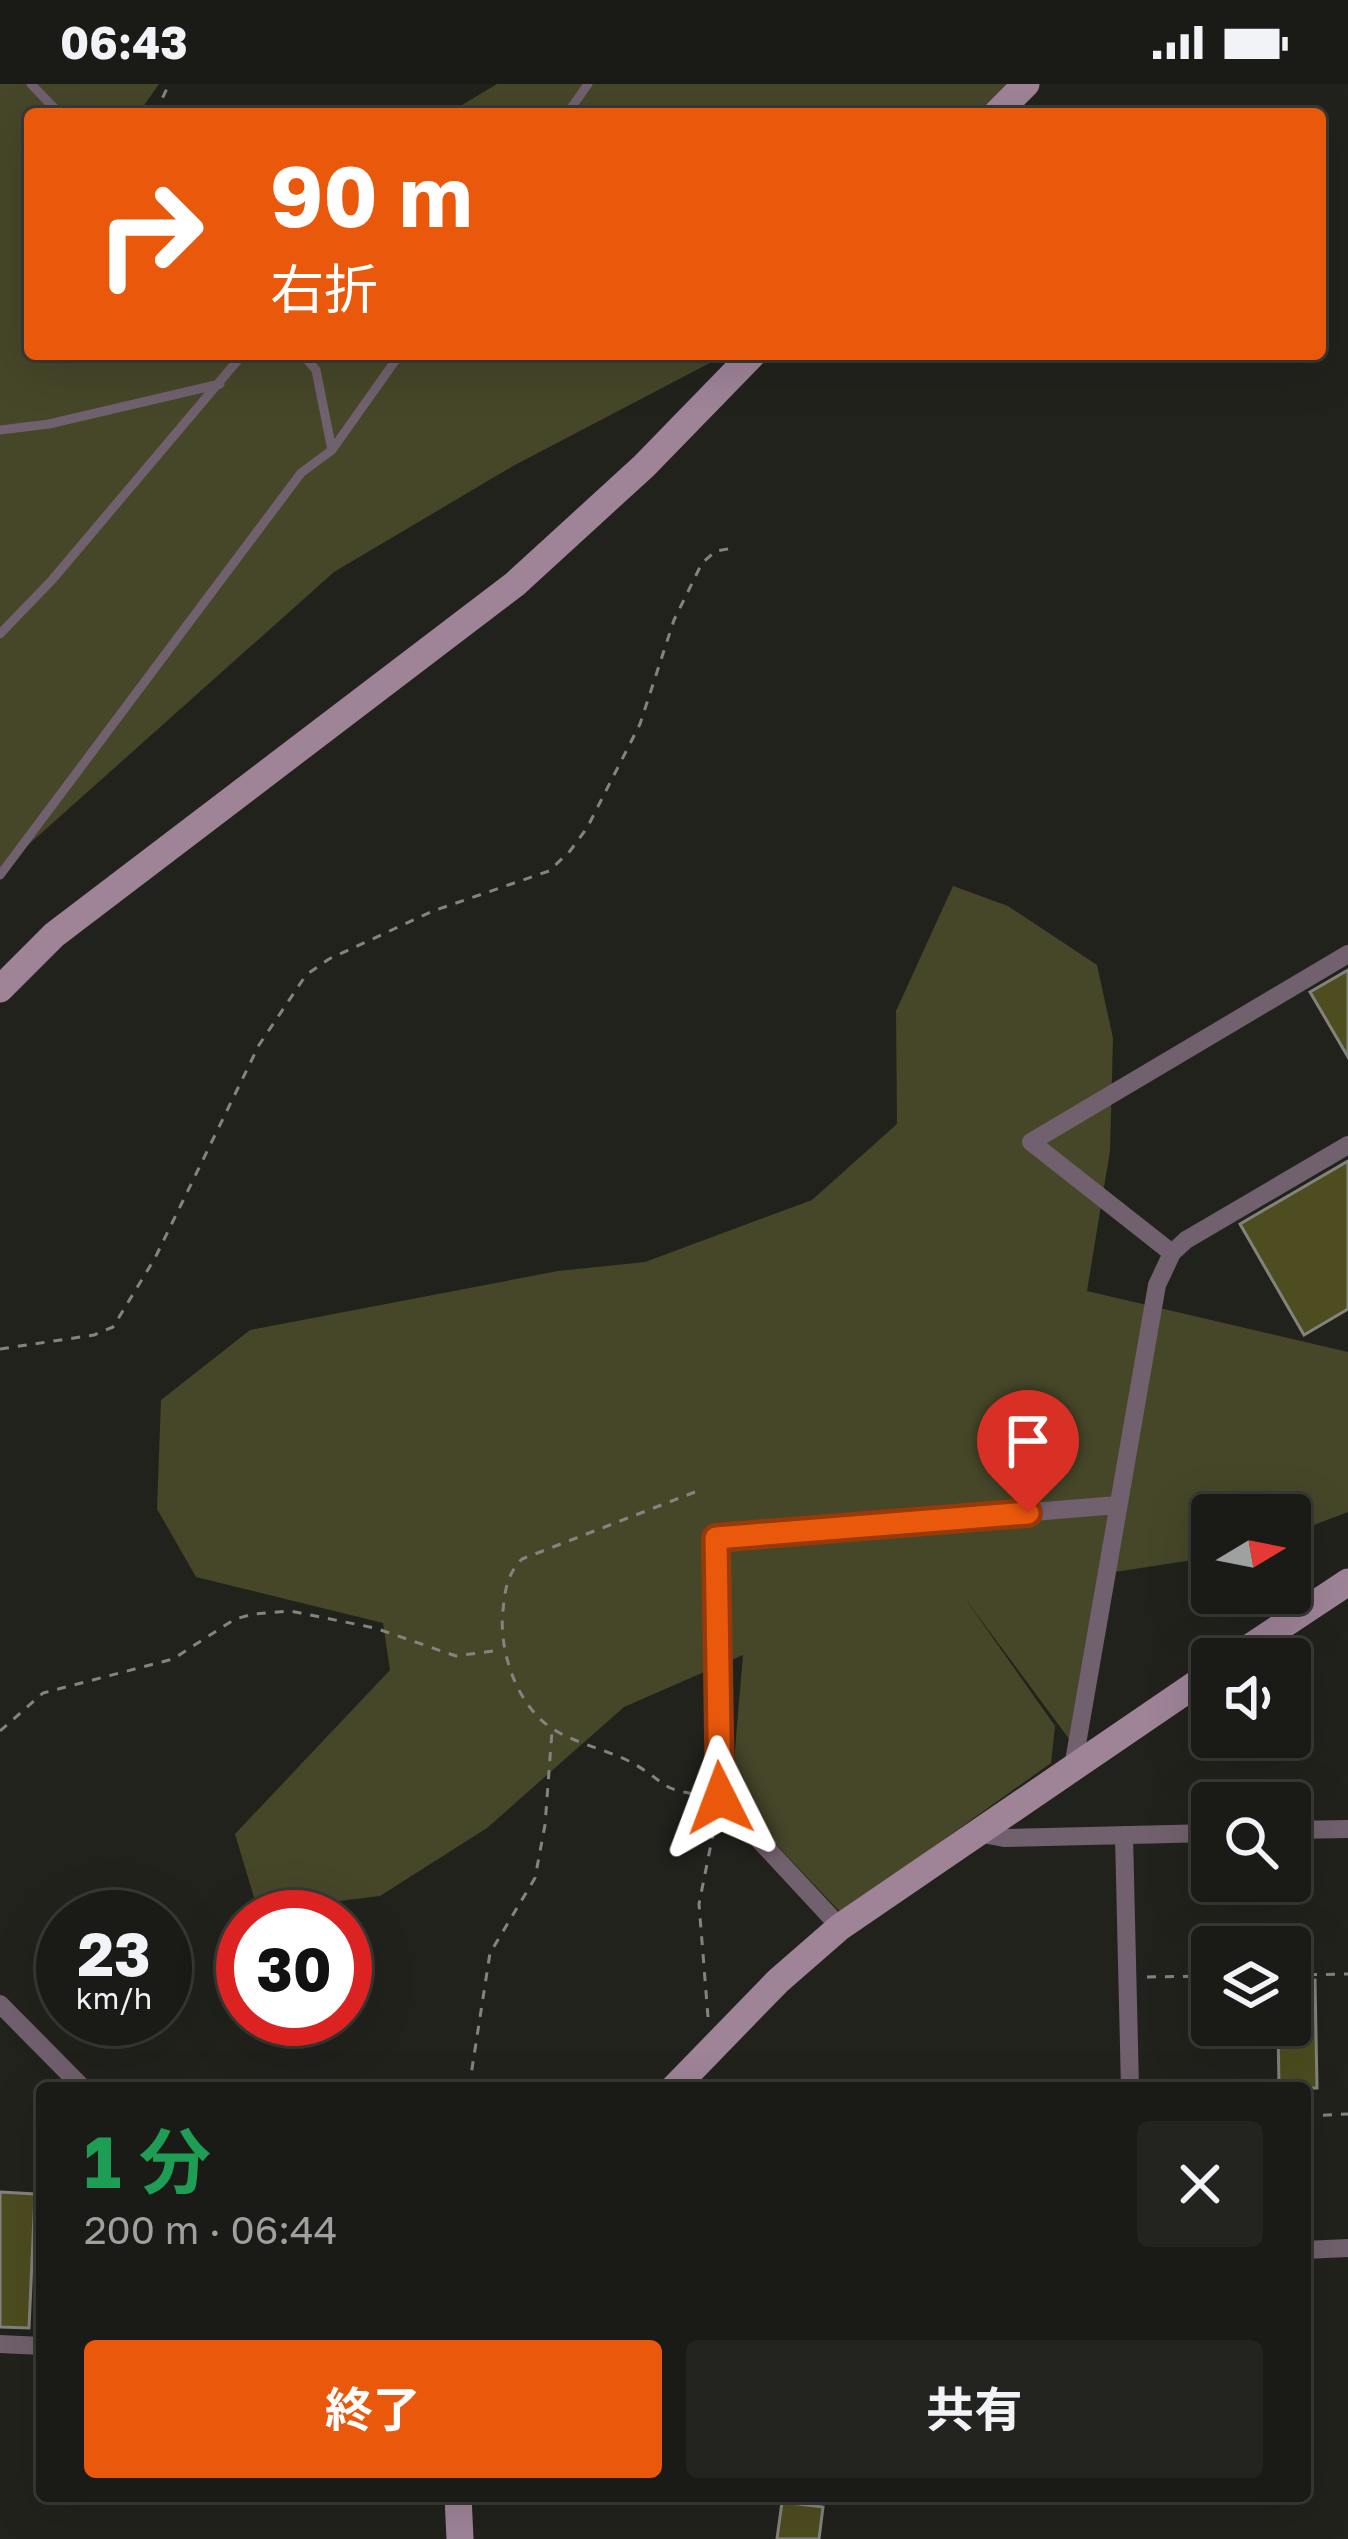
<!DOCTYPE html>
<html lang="ja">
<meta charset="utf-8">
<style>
body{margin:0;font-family:"Golos Text","Noto Sans JP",sans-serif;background:#23231f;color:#f1f3f6;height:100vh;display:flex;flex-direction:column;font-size:45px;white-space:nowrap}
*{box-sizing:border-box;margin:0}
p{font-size:39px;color:#9fa1a1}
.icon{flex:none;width:66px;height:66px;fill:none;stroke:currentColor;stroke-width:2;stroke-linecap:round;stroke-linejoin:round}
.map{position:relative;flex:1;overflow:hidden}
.drawer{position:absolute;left:36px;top:1998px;width:1275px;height:420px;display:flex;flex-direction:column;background:#1a1a16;border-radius:12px;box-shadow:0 12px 48px #0002,0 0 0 3px #383835}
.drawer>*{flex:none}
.banner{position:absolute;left:24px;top:24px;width:1302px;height:252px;border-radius:12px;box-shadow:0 12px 48px #0002,0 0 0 3px #383835;background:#ea580c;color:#fff;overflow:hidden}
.needle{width:78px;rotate:80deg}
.controls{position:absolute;left:1191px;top:1410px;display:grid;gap:24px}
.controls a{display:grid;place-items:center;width:120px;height:120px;border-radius:12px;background:#1a1a16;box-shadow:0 12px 48px #0002,0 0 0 3px #383835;font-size:60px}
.speed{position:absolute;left:36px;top:1806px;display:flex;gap:24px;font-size:60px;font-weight:700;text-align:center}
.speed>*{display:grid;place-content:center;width:156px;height:156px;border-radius:50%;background:#1a1a16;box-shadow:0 12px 48px #0002,0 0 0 3px #383835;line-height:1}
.speed small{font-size:30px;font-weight:400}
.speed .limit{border:18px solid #d22;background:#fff;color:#111}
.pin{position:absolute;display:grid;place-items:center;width:102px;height:102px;color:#fff;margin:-123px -51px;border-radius:50% 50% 50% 0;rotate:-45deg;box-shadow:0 0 12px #0007}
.pin .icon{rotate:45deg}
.me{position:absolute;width:132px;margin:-66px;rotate:357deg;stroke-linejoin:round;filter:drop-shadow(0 0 9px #0008)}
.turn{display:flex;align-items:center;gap:42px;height:252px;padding:0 48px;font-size:54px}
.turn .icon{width:156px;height:156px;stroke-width:2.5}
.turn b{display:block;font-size:84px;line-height:102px}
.round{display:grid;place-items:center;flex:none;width:126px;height:126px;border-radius:12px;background:#23231f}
.summary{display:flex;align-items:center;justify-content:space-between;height:204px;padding:0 48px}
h1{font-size:72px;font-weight:700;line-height:90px;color:#1e9e55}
.primary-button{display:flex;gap:24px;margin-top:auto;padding:24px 48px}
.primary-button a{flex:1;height:138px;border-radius:12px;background:#ea580c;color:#fff;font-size:48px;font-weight:700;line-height:138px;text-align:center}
.primary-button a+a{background:#23231f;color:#f1f3f6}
.status{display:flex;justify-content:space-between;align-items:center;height:84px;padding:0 60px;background:#1a1a16;direction:ltr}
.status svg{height:33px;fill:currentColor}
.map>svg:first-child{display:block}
</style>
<div class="status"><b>06:43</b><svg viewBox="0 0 49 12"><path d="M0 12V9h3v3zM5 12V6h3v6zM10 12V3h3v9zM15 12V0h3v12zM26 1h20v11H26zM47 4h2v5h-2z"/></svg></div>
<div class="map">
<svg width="1348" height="2455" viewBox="0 0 1348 2455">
<rect width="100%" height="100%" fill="#22221d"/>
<!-- green -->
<path fill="#464629" d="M 0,0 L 159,0 L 138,30 L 30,30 L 30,270 L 727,270 L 513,382 L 334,488 L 0,786 Z
M 497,0 L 1015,0 L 1026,30 L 447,30 Z
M 953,802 L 1008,822 L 1097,881 L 1113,954 L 1110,1067 L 1087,1207 L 1348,1268 L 1348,1428 L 1290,1450 L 1290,1431 L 1212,1431 L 1212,1473 L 1102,1490 L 1072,1659 L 964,1513 L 1055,1642 L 1051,1679 L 841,1829 L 731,1713 L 743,1571 L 624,1623 L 487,1744 L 380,1812 L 258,1827 L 235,1750 L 390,1586 L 383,1539 L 196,1493 L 157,1425 L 161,1316 L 250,1246 L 558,1187 L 645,1178 L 812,1116 L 897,1040 L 896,927 Z"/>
<!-- building -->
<path fill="#4e4d20" stroke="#83837e" stroke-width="3" d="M 1348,886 L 1348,973 L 1310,908 Z
M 1348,1077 L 1348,1225 L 1304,1251 L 1240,1140 Z
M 1315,1896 L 1317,2004 L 1279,2004 L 1278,1941 L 1290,1941 L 1290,1897 Z
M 0,2108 L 35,2110 L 29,2244 L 0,2243 Z
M 782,2418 L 823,2423 L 819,2455 L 777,2455 Z"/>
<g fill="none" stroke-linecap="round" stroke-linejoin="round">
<!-- path -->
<path stroke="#838480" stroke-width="3" stroke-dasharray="9 9" stroke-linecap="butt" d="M 155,30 L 169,0
M 0,1265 L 94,1251 L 113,1243 L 155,1174 L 259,961 L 306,891 L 329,875 L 433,827 L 549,787 L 570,767 L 587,744 L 640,640 L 674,536 L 702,479 L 716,467 L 733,464
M 695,1408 L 522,1475 C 507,1490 505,1506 503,1526 C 498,1567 518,1627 558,1648 C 583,1662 612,1667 636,1681 C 668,1700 660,1706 702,1711
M 0,1647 L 43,1609 L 173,1575 L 235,1535 L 254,1530 L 290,1527 L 375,1544 L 456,1572 L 500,1566
M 1290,1891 L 1348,1890
M 1147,1893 L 1212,1892
M 708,1933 L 699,1820 L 715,1740
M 469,2004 L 490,1869 L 535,1794 L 545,1741 L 552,1647
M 1305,2032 L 1348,2030"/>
<!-- lane -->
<path stroke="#71606d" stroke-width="9" d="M 31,0 L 60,30
M 567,30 L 588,0
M 302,270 L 316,286 L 332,366
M 0,346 L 49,340 L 220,300
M 0,550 L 52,496 L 243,270
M 0,791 L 301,389 L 332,366 L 400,270"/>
<!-- street -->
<path stroke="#71606d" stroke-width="18" d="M 1172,1169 L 1031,1058 L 1348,870
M 1073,1683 L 1157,1201 L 1172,1169 L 1186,1156 L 1348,1061
M 1290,1746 L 1348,1745
M 977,1749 L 1004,1754 L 1212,1749
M 1124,1751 L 1130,2004
M 840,1843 L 720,1714 L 715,1454 L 1118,1421
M 0,1920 L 83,2004
M 1305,2166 L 1348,2164
M 0,2260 L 42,2262"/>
<!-- secondary -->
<path stroke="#9f8498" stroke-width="27" d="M 996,30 L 1026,0
M 0,905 L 54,851 L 515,500 L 644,382 L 753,270
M 1232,1575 L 1348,1498
M 674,2004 L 778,1897 L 840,1843 L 1212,1589
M 458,2412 L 460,2455"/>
</g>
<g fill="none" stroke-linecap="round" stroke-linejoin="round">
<!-- route casing -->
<g stroke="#983908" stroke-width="30">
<path id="route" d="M 720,1714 L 716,1454 L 1028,1429"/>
</g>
<!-- route -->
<use href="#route" stroke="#ea580c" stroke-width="21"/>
</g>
</svg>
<div class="controls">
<a><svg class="needle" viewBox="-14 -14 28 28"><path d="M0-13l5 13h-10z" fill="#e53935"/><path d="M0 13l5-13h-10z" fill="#9fa1a1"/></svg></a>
<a><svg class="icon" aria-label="sound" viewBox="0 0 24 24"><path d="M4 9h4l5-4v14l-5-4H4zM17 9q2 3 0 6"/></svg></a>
<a><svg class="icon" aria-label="search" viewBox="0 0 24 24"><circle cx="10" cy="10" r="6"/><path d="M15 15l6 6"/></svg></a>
<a><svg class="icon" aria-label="layers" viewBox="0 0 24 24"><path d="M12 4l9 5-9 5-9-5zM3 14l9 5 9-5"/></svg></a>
</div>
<div class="speed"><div>23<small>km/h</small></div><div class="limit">30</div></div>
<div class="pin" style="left:1028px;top:1429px;background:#d93025"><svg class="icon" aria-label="arrive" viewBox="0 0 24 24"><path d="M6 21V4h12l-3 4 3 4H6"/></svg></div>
<svg class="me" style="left:720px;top:1714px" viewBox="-20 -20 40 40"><path d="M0-17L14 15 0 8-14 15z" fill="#ea580c" stroke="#fff" stroke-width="4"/></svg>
<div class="banner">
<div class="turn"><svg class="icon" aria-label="right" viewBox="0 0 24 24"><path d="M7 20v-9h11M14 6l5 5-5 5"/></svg><div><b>90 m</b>右折</div></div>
</div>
<section class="drawer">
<div class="summary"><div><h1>1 分</h1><p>200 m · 06:44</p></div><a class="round"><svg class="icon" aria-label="close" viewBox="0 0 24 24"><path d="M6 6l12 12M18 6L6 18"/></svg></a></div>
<div class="primary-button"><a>終了</a><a>共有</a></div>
</section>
</div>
